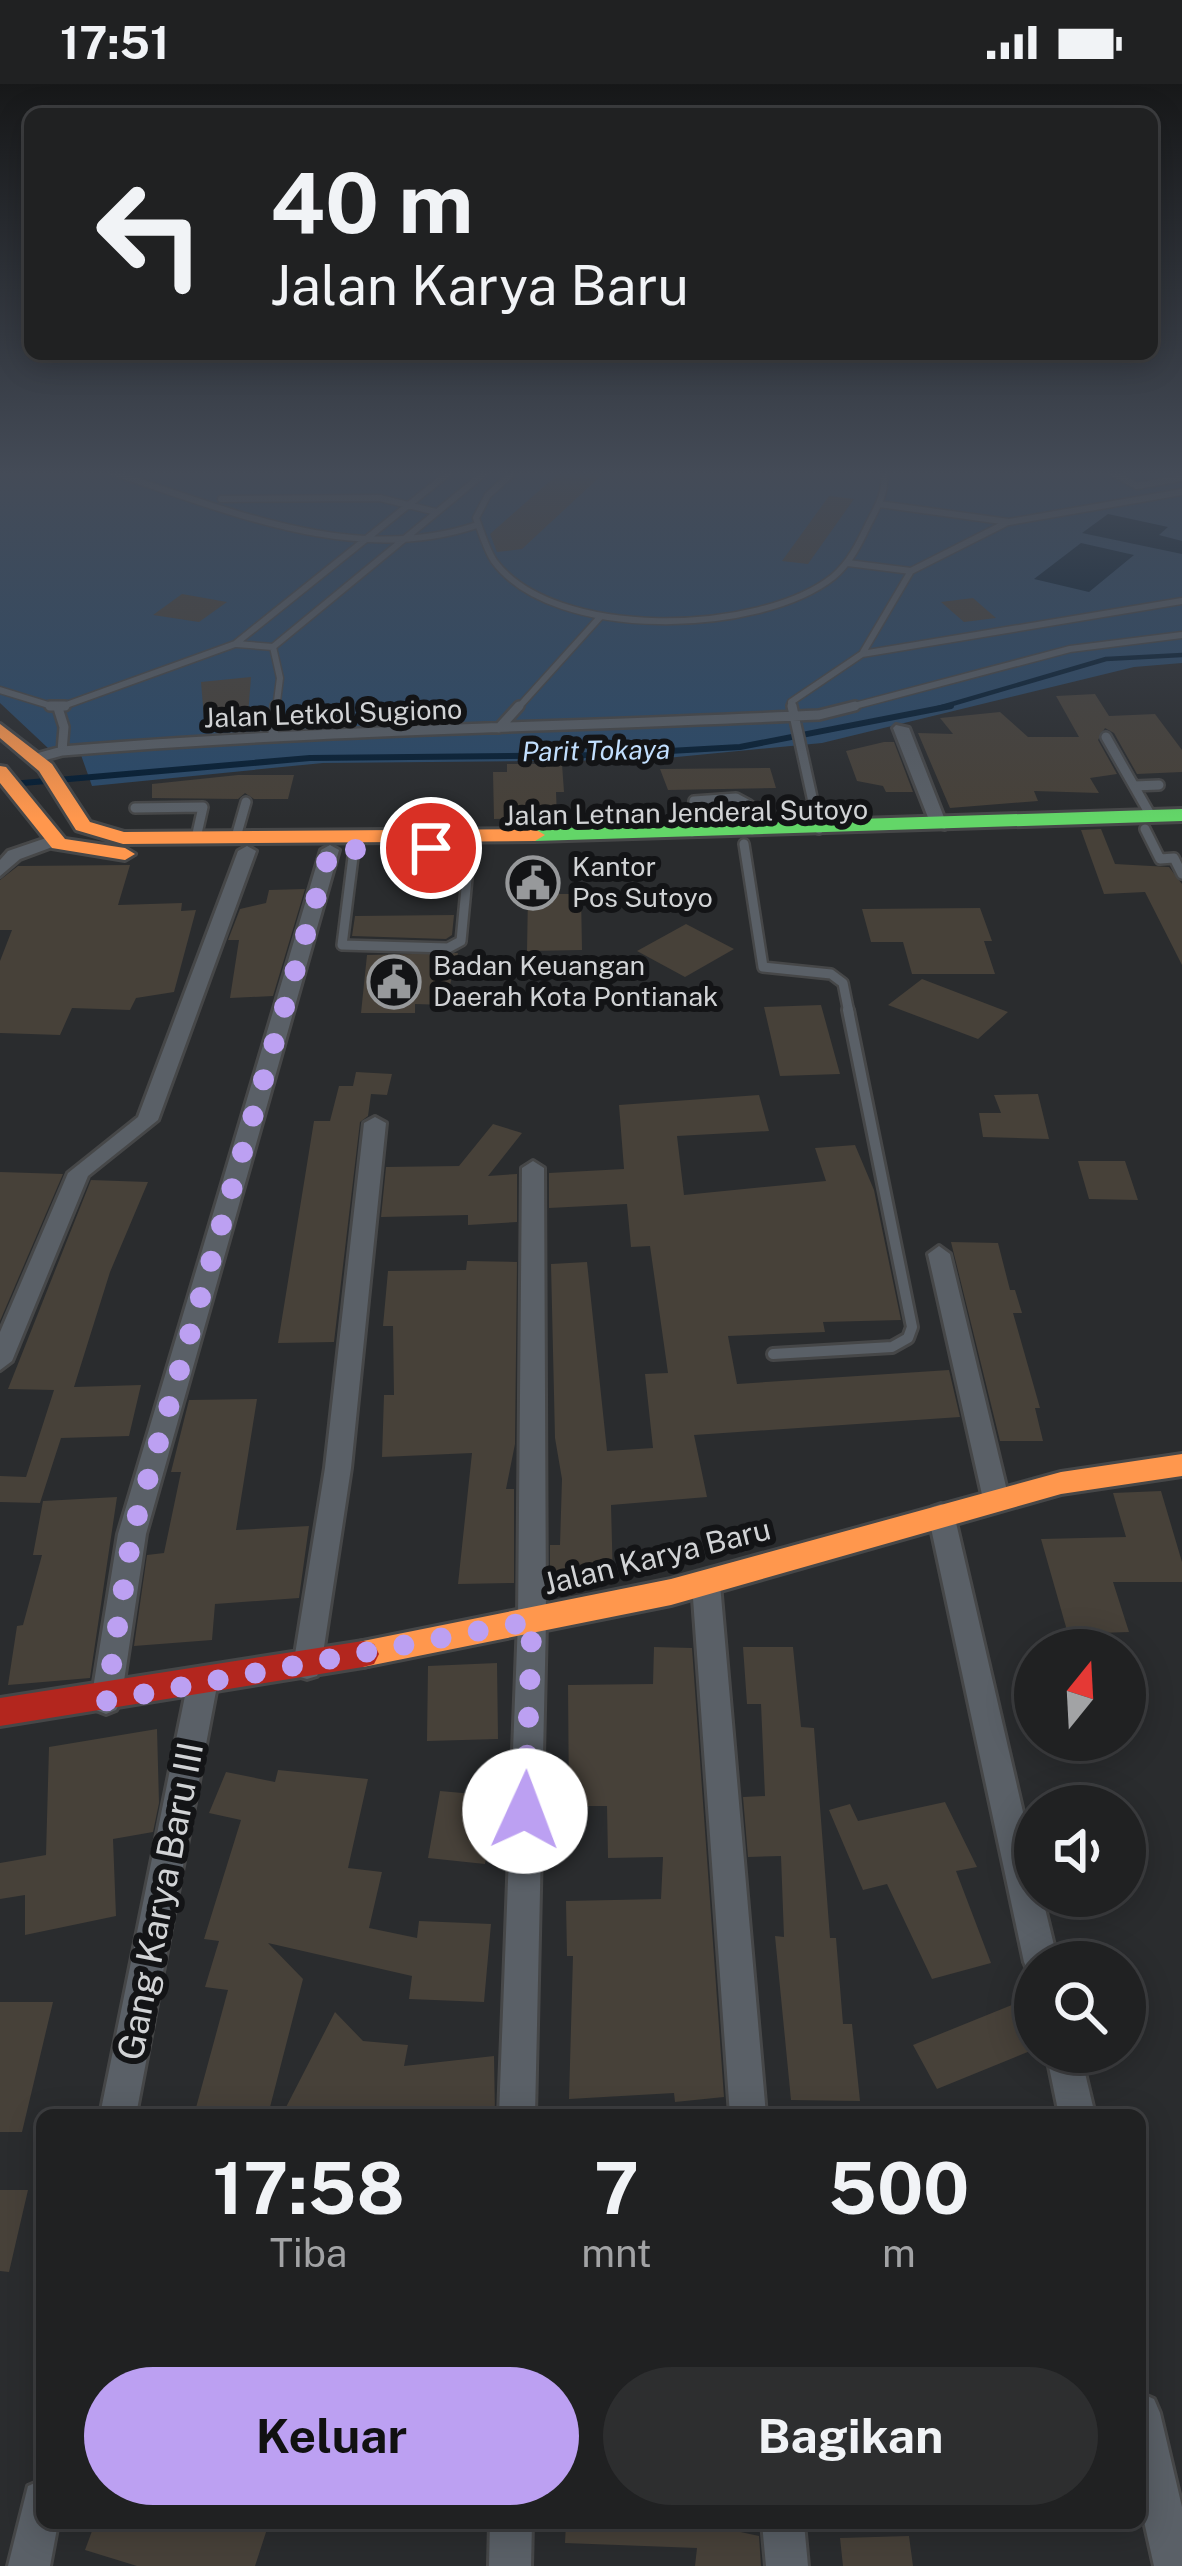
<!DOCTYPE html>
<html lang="id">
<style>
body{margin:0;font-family:"Public Sans",sans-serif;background:#2d2e2f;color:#f1f3f6;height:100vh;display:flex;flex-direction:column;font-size:45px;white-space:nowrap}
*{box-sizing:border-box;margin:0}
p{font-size:39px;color:#a2a3a5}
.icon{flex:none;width:66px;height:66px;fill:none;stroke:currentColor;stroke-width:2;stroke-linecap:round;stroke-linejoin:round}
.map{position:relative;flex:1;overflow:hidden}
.drawer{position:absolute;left:36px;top:2025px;width:1110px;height:420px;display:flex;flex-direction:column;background:#202122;border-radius:18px;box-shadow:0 6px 30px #0003,0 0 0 3px #3d3e40}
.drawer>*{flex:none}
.hud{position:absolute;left:24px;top:24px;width:1134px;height:252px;border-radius:18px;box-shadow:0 6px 30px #0003,0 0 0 3px #3d3e40;background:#202122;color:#f1f3f6;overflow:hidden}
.needle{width:78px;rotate:18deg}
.fabs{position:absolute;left:1014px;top:1545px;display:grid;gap:24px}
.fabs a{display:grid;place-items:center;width:132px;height:132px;border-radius:50%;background:#202122;box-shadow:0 6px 30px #0003,0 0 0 3px #3d3e40;font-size:60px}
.pin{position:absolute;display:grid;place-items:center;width:102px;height:102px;color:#fff;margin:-51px;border:6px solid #fff;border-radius:50%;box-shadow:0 3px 12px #0007}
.me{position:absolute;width:132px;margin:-66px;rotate:2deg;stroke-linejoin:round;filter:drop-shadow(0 0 9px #0008)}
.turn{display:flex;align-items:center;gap:42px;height:252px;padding:0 48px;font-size:54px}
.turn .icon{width:156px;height:156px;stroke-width:2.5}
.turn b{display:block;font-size:84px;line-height:102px}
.eta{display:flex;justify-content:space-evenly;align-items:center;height:204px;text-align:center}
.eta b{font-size:72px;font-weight:700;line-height:84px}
.action{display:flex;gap:24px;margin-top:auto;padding:24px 48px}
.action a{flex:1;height:138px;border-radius:72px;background:#bca0f2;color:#111;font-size:48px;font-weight:700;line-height:138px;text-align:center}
.action a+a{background:#2d2e2f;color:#f1f3f6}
.status{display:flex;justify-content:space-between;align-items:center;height:84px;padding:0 60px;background:#202122;direction:ltr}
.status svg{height:33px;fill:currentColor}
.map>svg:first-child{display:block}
</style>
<div class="status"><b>17:51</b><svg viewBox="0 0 49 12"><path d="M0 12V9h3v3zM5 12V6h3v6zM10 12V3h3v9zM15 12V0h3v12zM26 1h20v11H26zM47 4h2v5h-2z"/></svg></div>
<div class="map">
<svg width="1182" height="2482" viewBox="0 0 1182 2482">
<rect width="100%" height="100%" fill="#2a2c2e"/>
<!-- green -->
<path fill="#2a4a6a" d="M 0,387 L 1182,387 L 1182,579 L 1134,583 L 822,659 L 646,676 L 323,679 L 92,702 L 81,671 L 49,665 L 0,619 Z"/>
<!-- water -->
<path fill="#041d33" d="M 1108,430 L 1168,443 L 1159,451 L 1182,457 L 1182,470 L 1082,449 Z
M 1081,459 L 1134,471 L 1089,508 L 1034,495 Z"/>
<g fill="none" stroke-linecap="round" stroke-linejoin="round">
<!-- stream-far1 -->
<path stroke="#041d33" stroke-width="4.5" d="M 935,625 L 1106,575 L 1182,571"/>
<!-- stream -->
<path stroke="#041d33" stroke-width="6" d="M 0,701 L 310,674 L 598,671 L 740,663 L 951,622"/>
</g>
<!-- building -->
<path fill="#474139" d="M 606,387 L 522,465 L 497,468 L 490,450 L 558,390 Z
M 829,412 L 854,415 L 808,480 L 782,477 Z
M 182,510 L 227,518 L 199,538 L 153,531 Z
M 973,514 L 996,534 L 964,538 L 941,518 Z
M 251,593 L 248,631 L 204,634 L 201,598 Z
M 1095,610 L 1109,632 L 1155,630 L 1182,666 L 1182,688 L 1137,690 L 1114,649 L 1105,644 L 1098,656 L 1117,690 L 1090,694 L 1099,709 L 1034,707 L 1038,717 L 950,724 L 918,649 L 953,650 L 940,634 L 1000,628 L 1028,653 L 1079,653 L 1056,612 Z
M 884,658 L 894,658 L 913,708 L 886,708 L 883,702 L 857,697 L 846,667 Z
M 507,680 L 562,680 L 564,708 L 556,708 L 557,733 L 494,735 L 493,688 L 507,688 Z
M 770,684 L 776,704 L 668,706 L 660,685 Z
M 238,691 L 294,691 L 288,715 L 254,715 L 245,709 L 238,715 L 152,714 L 152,700 Z
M 1101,745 L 1115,780 L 1169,783 L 1182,800 L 1182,881 L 1145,808 L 1104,810 L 1081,746 Z
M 130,781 L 118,821 L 182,819 L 181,827 L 196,826 L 174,908 L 136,914 L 130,926 L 72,924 L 60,951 L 0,949 L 0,877 L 12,846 L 0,846 L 0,796 L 18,782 Z
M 305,805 L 273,912 L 230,914 L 239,856 L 228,856 L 240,825 L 266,819 L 269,806 Z
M 528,810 L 581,810 L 582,866 L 527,867 Z
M 980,824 L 992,857 L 984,857 L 995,890 L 912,890 L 903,858 L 871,858 L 862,825 Z
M 454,831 L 452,851 L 446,855 L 352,852 L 355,832 Z
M 686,840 L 734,865 L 685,893 L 637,867 Z
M 458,869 L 445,921 L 415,920 L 415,929 L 361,929 L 367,871 Z
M 922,895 L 1008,928 L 978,955 L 888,921 Z
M 821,921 L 840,990 L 780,992 L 764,923 Z
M 356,988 L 392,990 L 387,1011 L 371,1010 L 368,1032 L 360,1038 L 334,1258 L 278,1259 L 314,1037 L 330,1037 L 339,1002 L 353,1002 Z
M 1038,1010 L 1049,1055 L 983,1053 L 979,1029 L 1001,1029 L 994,1011 Z
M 759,1011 L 769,1047 L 677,1052 L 684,1111 L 826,1097 L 815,1064 L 855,1061 L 874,1106 L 901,1236 L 823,1238 L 825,1248 L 728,1252 L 737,1300 L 949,1286 L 960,1333 L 694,1351 L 707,1413 L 611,1421 L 613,1498 L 550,1499 L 550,1461 L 560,1461 L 562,1395 L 555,1354 L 551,1180 L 587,1178 L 607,1367 L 653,1364 L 645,1290 L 668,1289 L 650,1162 L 631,1163 L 627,1120 L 549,1124 L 549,1089 L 624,1085 L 619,1021 Z
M 493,1040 L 522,1049 L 488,1092 L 517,1090 L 517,1138 L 468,1141 L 468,1131 L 381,1133 L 386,1083 L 459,1082 Z
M 1078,1077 L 1125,1077 L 1138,1116 L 1089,1115 Z
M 0,1088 L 63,1090 L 0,1237 Z
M 91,1096 L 148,1098 L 110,1188 L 74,1303 L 141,1301 L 129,1352 L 61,1354 L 40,1419 L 0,1418 L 0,1392 L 26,1393 L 54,1306 L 8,1305 Z
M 951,1158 L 998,1159 L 1010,1206 L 1015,1206 L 1022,1229 L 1013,1229 L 1040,1324 L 1035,1324 L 1043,1357 L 1000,1357 Z
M 467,1177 L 517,1178 L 515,1360 L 506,1405 L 514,1405 L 514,1499 L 458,1500 L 472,1369 L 382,1373 L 384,1311 L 394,1311 L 393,1242 L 383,1242 L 388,1187 L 466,1186 Z
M 257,1315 L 236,1446 L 309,1442 L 299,1514 L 215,1520 L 212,1556 L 134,1562 L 147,1471 L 164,1469 L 181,1388 L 171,1388 L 189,1316 Z
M 1161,1407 L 1182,1478 L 1182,1498 L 1113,1498 L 1129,1548 L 1068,1550 L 1041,1455 L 1126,1453 L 1113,1409 Z
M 117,1413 L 90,1594 L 8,1601 L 17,1542 L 23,1541 L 42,1471 L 33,1471 L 43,1417 Z
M 654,1563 L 692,1564 L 724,2013 L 675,2018 L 674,2009 L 569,2015 L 573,1872 L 567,1872 L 566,1817 L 661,1815 L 663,1773 L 608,1774 L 607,1722 L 569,1722 L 568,1601 L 653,1600 Z
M 743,1563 L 793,1563 L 801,1643 L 814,1644 L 830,1854 L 836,1854 L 843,1940 L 852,1940 L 860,2017 L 791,2016 L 775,1852 L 784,1853 L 781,1772 L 748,1773 L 743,1713 L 765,1712 L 761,1620 L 747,1620 Z
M 497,1579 L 498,1655 L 427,1657 L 428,1582 Z
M 157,1645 L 159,1719 L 153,1748 L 113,1755 L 116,1832 L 25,1851 L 25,1811 L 0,1815 L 0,1779 L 46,1771 L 49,1663 Z
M 278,1686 L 368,1695 L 348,1784 L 382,1788 L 369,1844 L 417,1854 L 419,1837 L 491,1840 L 484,1918 L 409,1915 L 412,1892 L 268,1859 L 303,1895 L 269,2027 L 194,2031 L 228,1906 L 205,1903 L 219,1857 L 204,1855 L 241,1736 L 209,1729 L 226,1688 L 275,1698 Z
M 440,1707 L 496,1712 L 485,1780 L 428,1774 Z
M 945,1718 L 977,1783 L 956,1787 L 991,1879 L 932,1895 L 887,1800 L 863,1806 L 829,1726 L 850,1720 L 858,1737 Z
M 1024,1916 L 1035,1935 L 1035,1965 L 937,2005 L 913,1961 Z
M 0,1918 L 53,1918 L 22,2048 L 0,2048 Z
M 335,1928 L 363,1957 L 408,1961 L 404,1982 L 494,1972 L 495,2031 L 283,2029 Z
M 0,2106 L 28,2106 L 9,2188 L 0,2187 Z
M 95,2439 L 269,2439 L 255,2482 L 137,2482 L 85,2466 Z
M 566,2439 L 699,2439 L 759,2452 L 761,2482 L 695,2482 L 697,2464 L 565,2459 Z
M 909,2452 L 913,2482 L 843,2482 L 840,2454 Z"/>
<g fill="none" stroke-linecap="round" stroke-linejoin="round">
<!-- lane-far2 casing -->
<g stroke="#464748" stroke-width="9">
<path id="lane-far2" d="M 108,387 C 226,425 354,483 477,441
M 515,387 L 488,411 L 476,434 C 481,447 486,465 494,477 C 554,558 760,551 833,493 C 850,479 860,458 869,439 C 878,422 887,407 884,387
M 1109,387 L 1137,402 L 1182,394
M 221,415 L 380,414 L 436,428
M 879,420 L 1009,438 L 1182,408
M 848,479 L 911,487
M 237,560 L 273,563 L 487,387
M 273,563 L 280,594 L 276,625
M 862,570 L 911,487 L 1006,439
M 0,606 L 58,624 L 235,560 L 451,387
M 517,625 L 601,532
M 792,625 L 791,618 L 862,570 L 1182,517
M 843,625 L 1070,565 L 1182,551"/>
</g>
<!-- lane-far1 casing -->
<g stroke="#464748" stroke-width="14">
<path id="lane-far1" d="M 50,622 L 65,622
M 792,622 L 819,745
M 58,624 L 64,643 L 62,667
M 499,644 L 519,622
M 273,649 L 276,622
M 1106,653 L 1151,732
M 33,675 L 62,667 C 314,646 566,643 819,631 L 855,622
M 1134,702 L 1159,701
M 135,724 L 203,723 L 196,754
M 1145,745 L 1160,775 L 1174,774 L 1182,790
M 692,748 L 694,717 L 736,714 L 749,721 L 752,746
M 236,753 L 246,718
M 744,760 L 763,883 L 831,890 L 843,899 L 849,929
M 354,765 L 342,861 L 448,864 L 461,857 L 470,763"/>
</g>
<!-- lane casing -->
<g stroke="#464748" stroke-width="16">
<path id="lane" d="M 773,1270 L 892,1263 L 908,1254 L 912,1243 L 848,926"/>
</g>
<!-- street casing -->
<g stroke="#464748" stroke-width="6">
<path id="street" d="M 896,641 L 909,644 L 947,741 L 945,745 L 931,741 L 893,644 Z
M 49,753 L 55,754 L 55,762 L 20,775 L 0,792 L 0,776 L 8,767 Z
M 330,761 L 339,766 L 146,1450 L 121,1617 L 116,1626 L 106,1630 L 96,1626 L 91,1617 L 118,1450 L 321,766 Z
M 247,762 L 256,767 L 158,1036 L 88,1092 L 12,1277 L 0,1286 L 0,1248 L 68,1089 L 138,1033 L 238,767 Z
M 375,1033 L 386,1039 L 351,1384 L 321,1583 L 317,1592 L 307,1595 L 297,1592 L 293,1583 L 325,1384 L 364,1039 Z
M 533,1077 L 544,1084 L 546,1537 L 535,2031 L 499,2031 L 518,1537 L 522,1084 Z
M 939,1162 L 950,1170 L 1009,1415 L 1005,1422 L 987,1422 L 983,1415 L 928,1170 Z
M 941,1420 L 950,1423 L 954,1430 L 1035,1780 L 1035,1812 L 1042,1812 L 1058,1878 L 1035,1878 L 1035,1892 L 1029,1889 L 1024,1878 L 928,1430 L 932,1423 Z
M 706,1489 L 716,1492 L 720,1500 L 766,2031 L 730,2031 L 692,1500 L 696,1492 Z
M 202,1590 L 212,1593 L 217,1602 L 136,2031 L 100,2031 L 187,1602 L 192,1593 Z
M 1046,1968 L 1080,1968 L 1095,2031 L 1059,2031 Z
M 1140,2309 L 1154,2315 L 1160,2329 L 1182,2423 L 1182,2482 L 1154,2482 L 1140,2419 Z
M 42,2396 L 42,2439 L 58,2439 L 50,2482 L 8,2482 L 28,2402 Z
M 490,2439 L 532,2439 L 531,2482 L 489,2482 Z
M 762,2439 L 804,2439 L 808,2482 L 766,2482 Z"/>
</g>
<!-- fast casing -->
<g stroke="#464748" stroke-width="6">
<path id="fast" d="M 1182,725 L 1182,737 L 535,757 L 525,751 L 535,745 Z"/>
</g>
<!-- slow casing -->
<g stroke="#464748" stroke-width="6">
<path id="slow" d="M 0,640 L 52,680 L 90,738 L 124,748 L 535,745 L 545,751 L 535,757 L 123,760 L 76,746 L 39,687 L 0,654 Z
M 0,682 L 6,683 L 65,755 L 125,764 L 135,770 L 125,776 L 52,764 L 0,699 Z
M 1182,1370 L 1182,1392 L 1061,1410 L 671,1521 L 363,1583 L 352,1580 L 347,1570 L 352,1560 L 363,1557 L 671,1495 L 1061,1388 Z"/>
</g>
<!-- jam casing -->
<g stroke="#464748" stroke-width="6">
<path id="jam" d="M 363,1557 L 374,1560 L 379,1570 L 374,1580 L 363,1583 L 0,1642 L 0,1614 Z"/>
</g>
<!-- lane-far2 -->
<use href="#lane-far2" stroke="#5a6067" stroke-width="6"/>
<!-- lane-far1 -->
<use href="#lane-far1" stroke="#5a6067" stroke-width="9"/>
<!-- lane -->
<use href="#lane" stroke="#5a6067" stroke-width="10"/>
<!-- street -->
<use href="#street" fill="#5a6067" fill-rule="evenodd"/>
<!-- fast -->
<use href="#fast" fill="#63d668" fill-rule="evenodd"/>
<!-- slow -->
<use href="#slow" fill="#ff974d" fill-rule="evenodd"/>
<!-- jam -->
<use href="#jam" fill="#b3261e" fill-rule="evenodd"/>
</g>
<!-- sky -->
<linearGradient id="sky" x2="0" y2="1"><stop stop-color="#171819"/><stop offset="0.53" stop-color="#444b57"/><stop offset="1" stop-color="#444b57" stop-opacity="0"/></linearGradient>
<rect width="1182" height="735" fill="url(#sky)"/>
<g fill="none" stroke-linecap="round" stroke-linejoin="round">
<!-- route -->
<path stroke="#bca0f2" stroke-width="21" stroke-dasharray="0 37.8" d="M 431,764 L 330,766 L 132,1450 L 106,1617 L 532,1537 L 525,1727"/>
</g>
<!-- icons -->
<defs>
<g id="civic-ring" transform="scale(2.7)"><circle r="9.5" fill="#131416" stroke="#97999b" stroke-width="1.5"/><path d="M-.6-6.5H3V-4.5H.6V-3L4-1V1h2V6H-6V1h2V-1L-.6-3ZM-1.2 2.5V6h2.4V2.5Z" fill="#97999b"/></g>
</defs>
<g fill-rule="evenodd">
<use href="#civic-ring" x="533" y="799"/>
<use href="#civic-ring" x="394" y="898"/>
</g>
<g text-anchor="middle" stroke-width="12" stroke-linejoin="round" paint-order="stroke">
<!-- far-street labels -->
<g font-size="27" fill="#d1d3d5" stroke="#131416">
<text transform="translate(333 630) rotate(-2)" y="9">Jalan Letkol Sugiono</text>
<text transform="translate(686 729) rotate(-1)" y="9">Jalan Letnan Jenderal Sutoyo</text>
</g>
<!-- far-water labels -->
<g font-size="27" font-style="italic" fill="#c2dffe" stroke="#131416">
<text transform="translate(596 667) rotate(-1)" y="9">Parit Tokaya</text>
</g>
<!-- far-poi labels -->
<g font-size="27" fill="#d1d3d5" stroke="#131416" text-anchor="start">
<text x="572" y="792">Kantor<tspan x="572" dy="31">Pos Sutoyo</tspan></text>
<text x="433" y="891">Badan Keuangan<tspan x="433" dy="31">Daerah Kota Pontianak</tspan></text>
</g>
<!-- street labels -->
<g font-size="30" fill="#d1d3d5" stroke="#131416">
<text transform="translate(657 1473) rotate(-14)" y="10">Jalan Karya Baru</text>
</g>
<!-- near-street labels -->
<g font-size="36" fill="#d1d3d5" stroke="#131416">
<text transform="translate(160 1817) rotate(-79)" y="13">Gang Karya Baru III</text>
</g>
</g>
</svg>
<div class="fabs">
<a><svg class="needle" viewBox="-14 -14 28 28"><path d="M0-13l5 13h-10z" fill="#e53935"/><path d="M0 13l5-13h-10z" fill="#a2a3a5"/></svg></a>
<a><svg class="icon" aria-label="sound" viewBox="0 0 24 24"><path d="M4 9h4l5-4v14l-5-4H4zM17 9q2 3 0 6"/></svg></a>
<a><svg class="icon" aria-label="search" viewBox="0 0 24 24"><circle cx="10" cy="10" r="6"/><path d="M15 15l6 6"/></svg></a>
</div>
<div class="pin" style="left:431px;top:764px;background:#d93025"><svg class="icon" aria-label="arrive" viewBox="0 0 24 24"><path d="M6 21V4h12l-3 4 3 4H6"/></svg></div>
<svg class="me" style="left:525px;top:1727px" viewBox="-20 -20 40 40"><circle r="19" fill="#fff"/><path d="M0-13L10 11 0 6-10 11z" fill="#bca0f2"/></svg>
<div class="hud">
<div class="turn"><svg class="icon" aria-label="left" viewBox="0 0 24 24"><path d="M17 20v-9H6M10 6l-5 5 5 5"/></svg><div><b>40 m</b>Jalan Karya Baru</div></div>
</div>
<section class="drawer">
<div class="eta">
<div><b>17:58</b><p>Tiba</p></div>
<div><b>7</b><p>mnt</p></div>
<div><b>500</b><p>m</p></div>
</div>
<div class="action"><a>Keluar</a><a>Bagikan</a></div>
</section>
</div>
